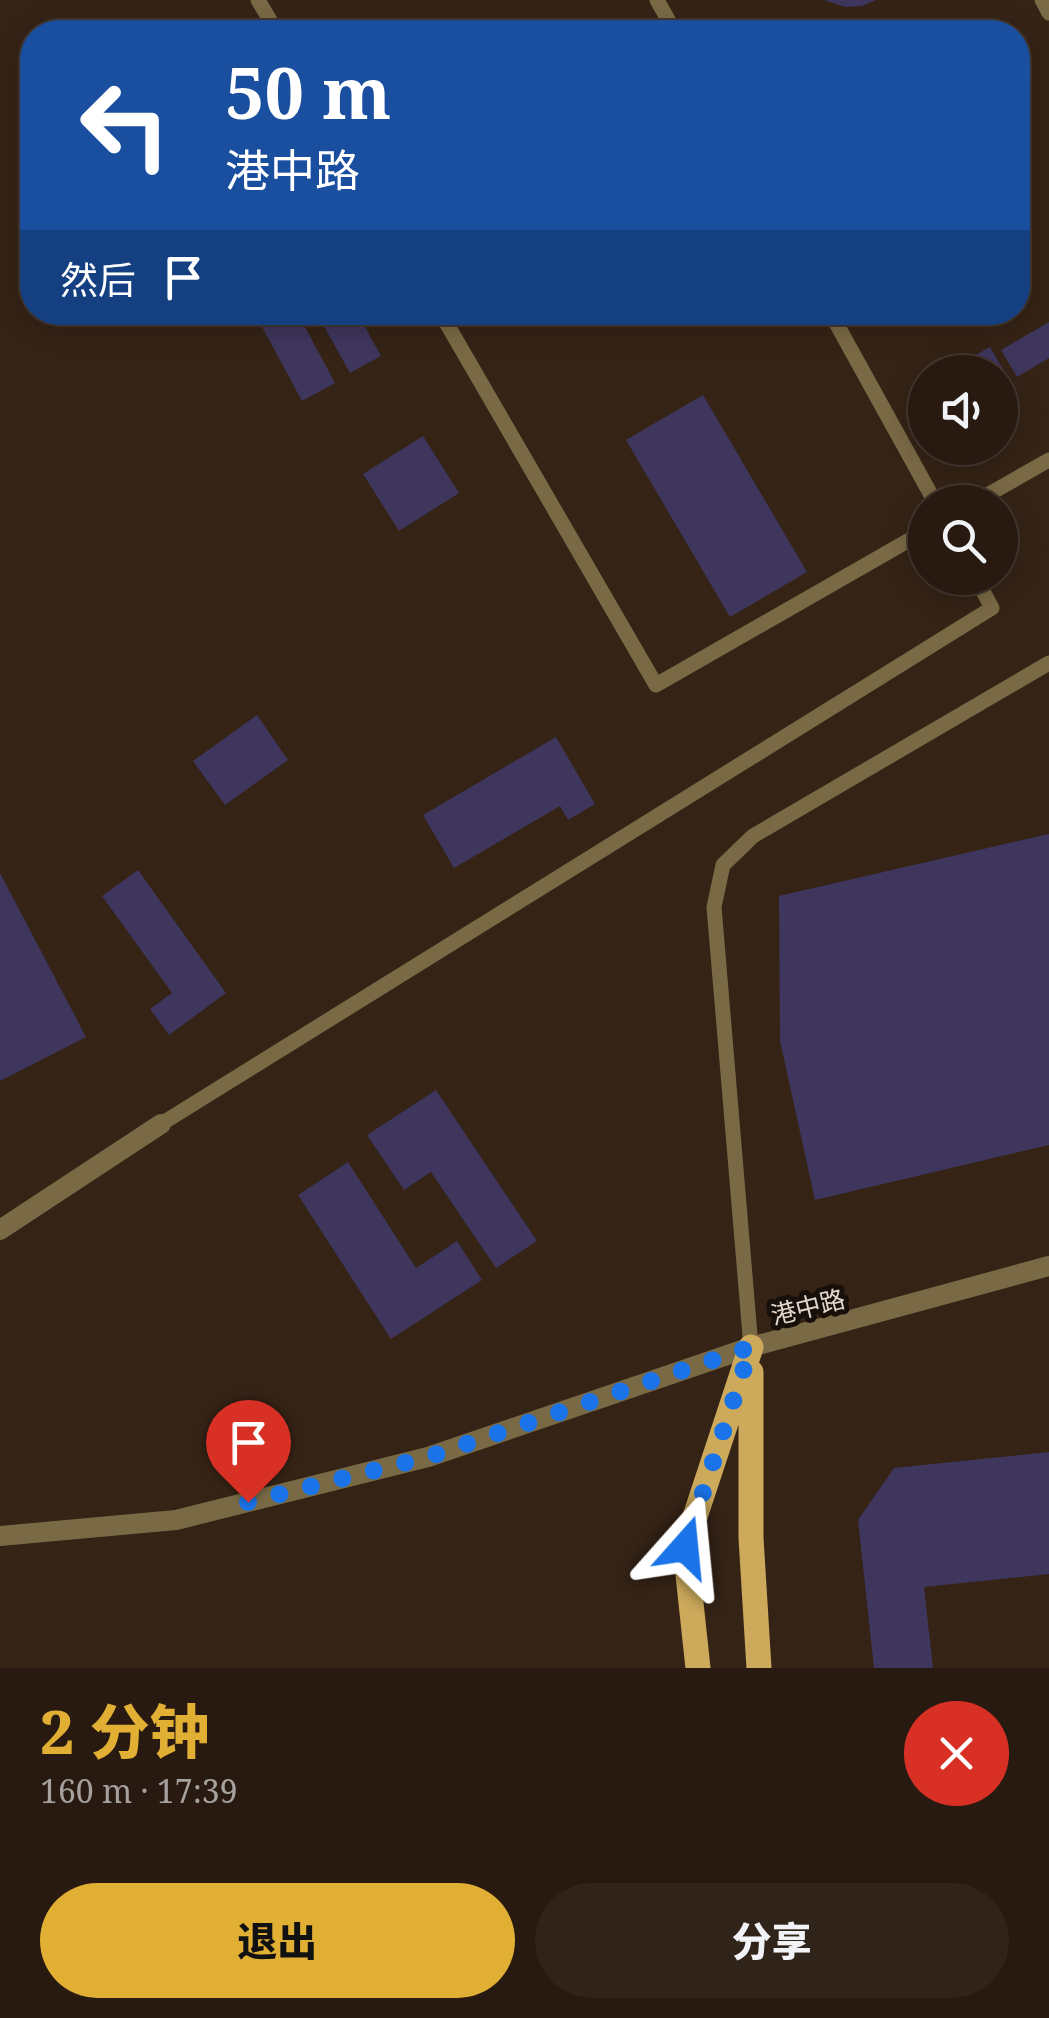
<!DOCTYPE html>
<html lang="zh">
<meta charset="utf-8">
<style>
body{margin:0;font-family:"Noto Serif","Noto Sans SC",serif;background:#302319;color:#f1f3f6;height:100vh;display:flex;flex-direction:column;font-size:38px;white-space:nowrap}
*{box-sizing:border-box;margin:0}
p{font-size:32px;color:#a5a19f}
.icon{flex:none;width:55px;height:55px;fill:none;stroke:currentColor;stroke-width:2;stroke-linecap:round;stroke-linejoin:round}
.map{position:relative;height:1668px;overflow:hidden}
.sheet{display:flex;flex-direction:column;background:#281a10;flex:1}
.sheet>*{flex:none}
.hud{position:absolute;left:20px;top:20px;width:1010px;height:305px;border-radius:40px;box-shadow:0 5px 25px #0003,0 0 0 2px #443830;background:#1a4fa0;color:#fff;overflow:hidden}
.controls{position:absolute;left:908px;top:355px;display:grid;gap:20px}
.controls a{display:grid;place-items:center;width:110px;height:110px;border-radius:50%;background:#281a10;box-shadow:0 5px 25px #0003,0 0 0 2px #443830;font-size:50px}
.pin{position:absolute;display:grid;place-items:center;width:85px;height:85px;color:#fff;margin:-102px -42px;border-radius:50% 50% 50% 0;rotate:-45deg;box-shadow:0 0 10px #0007}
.pin .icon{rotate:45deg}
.me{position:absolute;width:110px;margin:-55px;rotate:18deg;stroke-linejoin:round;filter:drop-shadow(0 0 8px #0008)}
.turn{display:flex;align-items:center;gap:35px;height:210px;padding:0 40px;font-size:45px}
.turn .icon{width:130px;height:130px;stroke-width:2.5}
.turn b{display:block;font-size:70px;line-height:85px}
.then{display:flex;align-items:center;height:95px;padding:0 40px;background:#0003;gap:20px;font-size:38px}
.round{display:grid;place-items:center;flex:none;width:105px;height:105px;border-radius:52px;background:#302319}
.head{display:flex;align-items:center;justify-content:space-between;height:170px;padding:0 40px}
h1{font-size:60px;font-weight:800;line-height:75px;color:#e1af34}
.primary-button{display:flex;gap:20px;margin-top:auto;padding:20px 40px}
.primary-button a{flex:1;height:115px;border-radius:60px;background:#e1af34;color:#111;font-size:40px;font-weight:800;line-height:115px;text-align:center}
.primary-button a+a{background:#302319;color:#f1f3f6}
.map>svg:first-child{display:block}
</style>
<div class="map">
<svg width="1049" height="1668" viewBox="0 0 1049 1668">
<rect width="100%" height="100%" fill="#352316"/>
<!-- building -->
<path fill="#3e365c" d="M 824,0 L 876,0 L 862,6 L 845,7 Z
M 254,312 L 297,312 L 335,383 L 302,401 Z
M 316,312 L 357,312 L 381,356 L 350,373 Z
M 1049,322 L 1049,358 L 1017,377 L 1001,350 Z
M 990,347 L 1010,381 L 1000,387 L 1000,372 L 945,372 Z
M 703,395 L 807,572 L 730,617 L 626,440 Z
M 423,436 L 459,493 L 399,531 L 363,474 Z
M 257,715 L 288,760 L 225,805 L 193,761 Z
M 556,737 L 595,804 L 568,820 L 560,806 L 454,868 L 423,815 Z
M 1049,834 L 1049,1145 L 815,1200 L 780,1041 L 779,896 Z
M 138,870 L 226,993 L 169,1035 L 150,1009 L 172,993 L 102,896 Z
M 0,873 L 86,1037 L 0,1081 Z
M 436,1090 L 537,1241 L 496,1268 L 431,1172 L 404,1190 L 367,1135 Z
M 348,1162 L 416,1268 L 457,1241 L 482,1280 L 391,1339 L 298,1195 Z
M 1049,1452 L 1049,1574 L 924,1587 L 933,1668 L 874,1668 L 858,1520 L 894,1468 Z"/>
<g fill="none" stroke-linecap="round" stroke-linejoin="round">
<!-- service -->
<path stroke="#7a6945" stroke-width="15" d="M 258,0 L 277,32
M 657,0 L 675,32
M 1042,0 L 1049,13
M 440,312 L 656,685 L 925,531
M 830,312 L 935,502
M 975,502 L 1049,460
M 161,1124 L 992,608 L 976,578
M 751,1347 L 714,907 L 723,865 L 753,836 L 1049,663"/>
<!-- tertiary -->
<path stroke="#7a6945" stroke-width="20" d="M 0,1230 L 161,1124
M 0,1536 L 176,1520 L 428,1457 L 751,1347 L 1049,1266"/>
<!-- primary -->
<path stroke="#cdaa5b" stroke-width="25" d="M 751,1372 L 751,1538 L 759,1668
M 698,1668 L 685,1547 L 751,1347"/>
</g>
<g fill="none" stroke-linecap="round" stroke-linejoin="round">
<!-- route -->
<path stroke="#1a73e8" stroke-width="18" stroke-dasharray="0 32.4" d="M 248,1502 L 428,1457 L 751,1347 L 685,1547"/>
</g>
<g text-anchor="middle" stroke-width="10" stroke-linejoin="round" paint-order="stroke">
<!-- street labels -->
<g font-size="25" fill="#e2d6cd" stroke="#170f09">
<text transform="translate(808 1307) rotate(-14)" y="9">港中路</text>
</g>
</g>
</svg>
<div class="controls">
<a><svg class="icon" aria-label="sound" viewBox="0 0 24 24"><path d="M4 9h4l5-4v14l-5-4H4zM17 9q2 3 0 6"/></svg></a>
<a><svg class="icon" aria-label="search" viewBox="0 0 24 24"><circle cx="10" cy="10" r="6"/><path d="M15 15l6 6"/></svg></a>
</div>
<div class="pin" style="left:248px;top:1502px;background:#d93025"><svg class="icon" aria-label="arrive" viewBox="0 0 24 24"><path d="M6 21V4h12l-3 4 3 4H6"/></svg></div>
<svg class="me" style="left:685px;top:1547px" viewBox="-20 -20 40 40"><path d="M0-17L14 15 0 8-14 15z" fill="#1a73e8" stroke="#fff" stroke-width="4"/></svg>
<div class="hud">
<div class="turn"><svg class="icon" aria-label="left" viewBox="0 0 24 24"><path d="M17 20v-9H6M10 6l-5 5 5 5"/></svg><div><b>50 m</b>港中路</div></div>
<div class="then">然后<svg class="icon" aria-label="arrive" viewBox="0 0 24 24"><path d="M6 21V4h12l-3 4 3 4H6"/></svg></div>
</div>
</div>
<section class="sheet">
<div class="head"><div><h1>2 分钟</h1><p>160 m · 17:39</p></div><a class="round" style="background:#d93025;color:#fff"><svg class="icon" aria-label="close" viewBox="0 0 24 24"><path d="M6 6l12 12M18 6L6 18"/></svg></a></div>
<div class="primary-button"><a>退出</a><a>分享</a></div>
</section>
